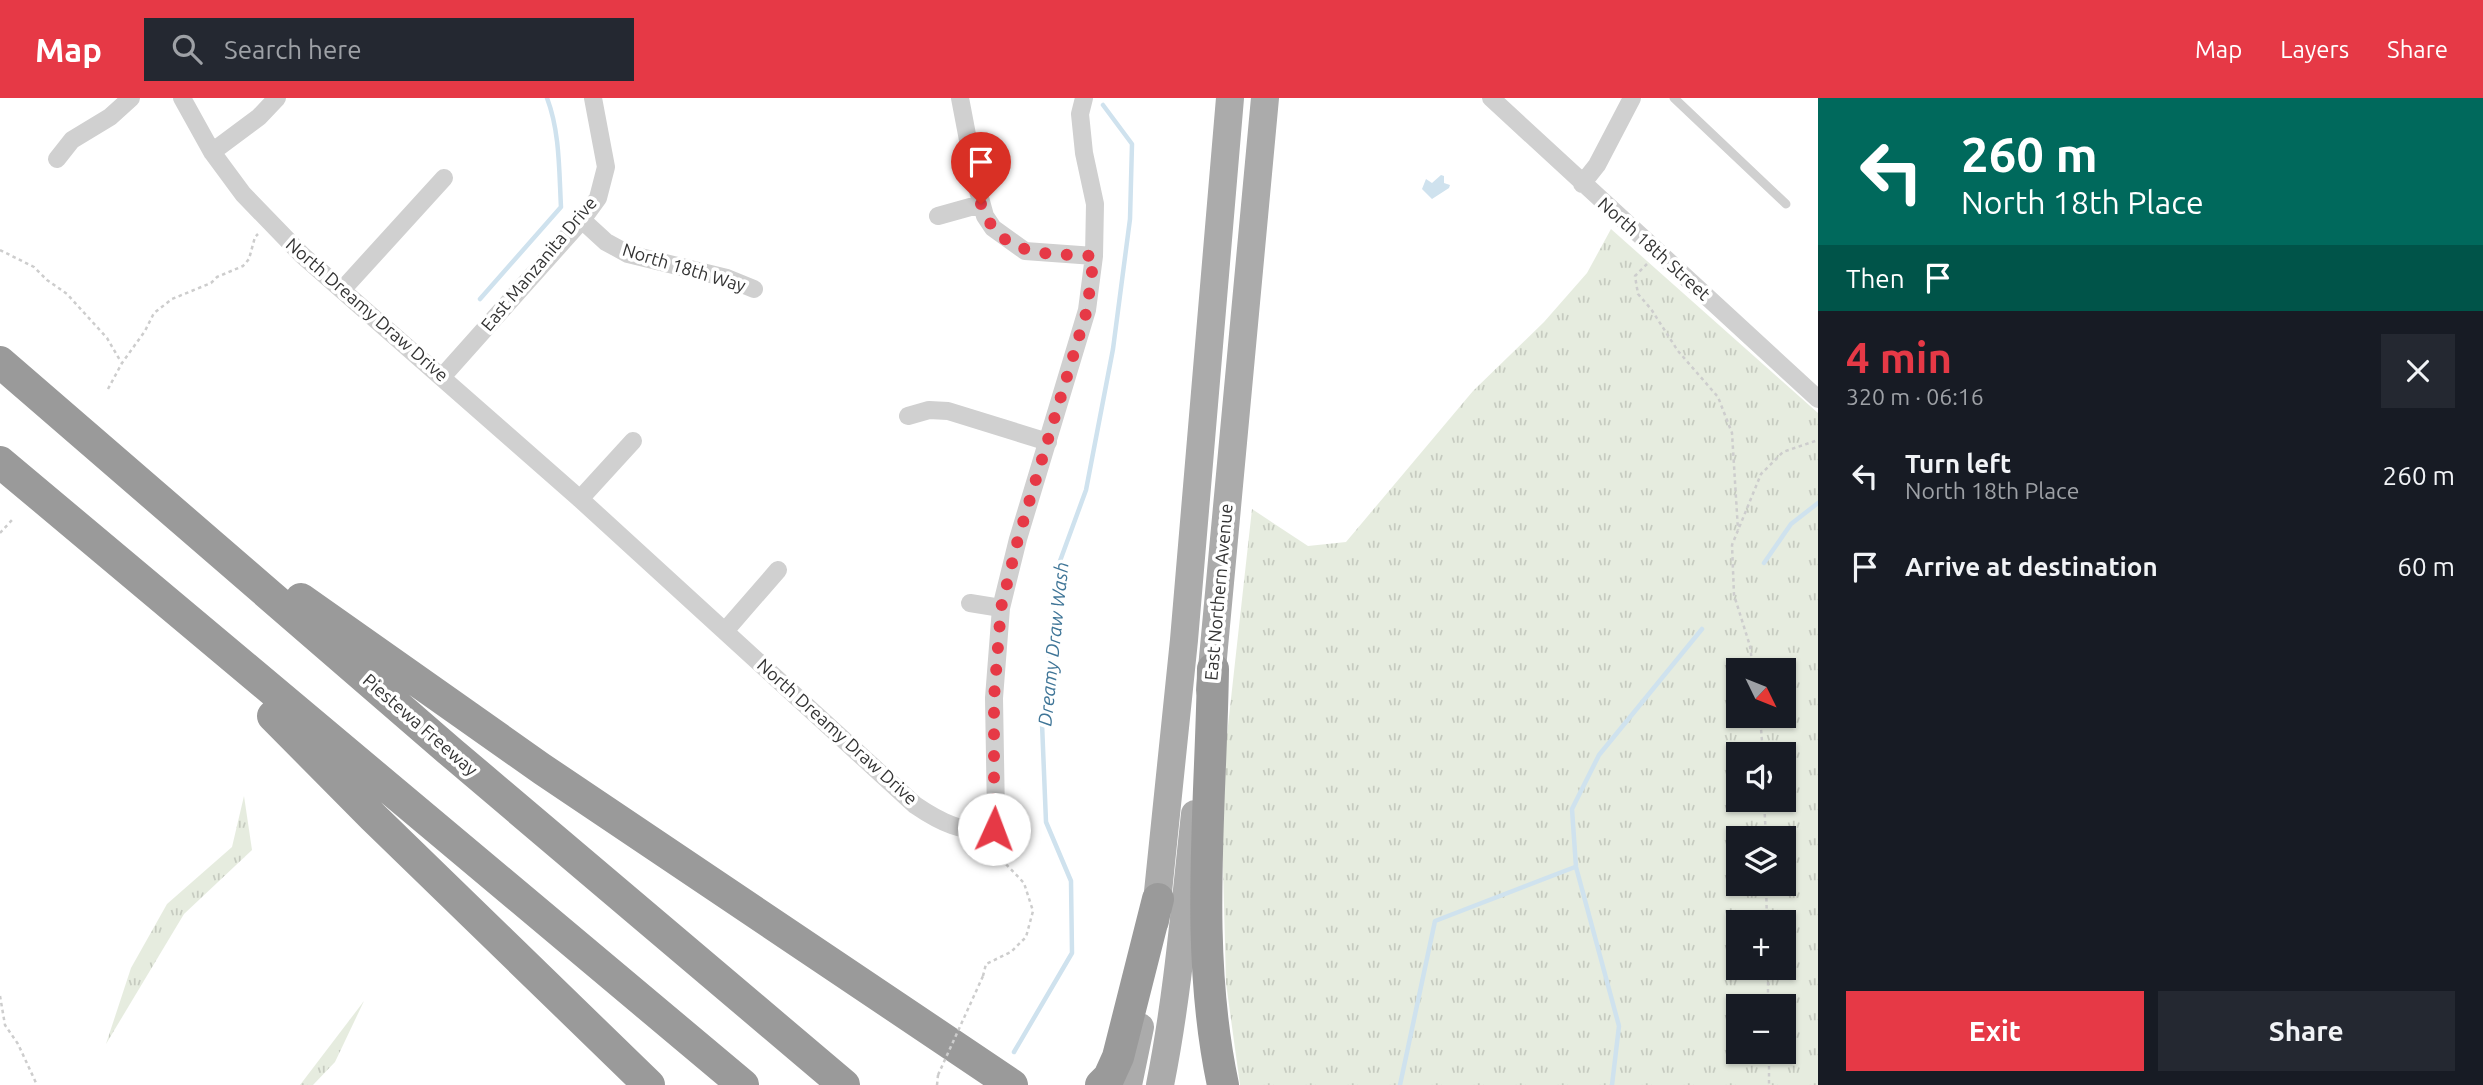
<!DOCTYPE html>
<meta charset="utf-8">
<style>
body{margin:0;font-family:Ubuntu,sans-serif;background:#242831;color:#f1f3f6;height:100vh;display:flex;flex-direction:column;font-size:26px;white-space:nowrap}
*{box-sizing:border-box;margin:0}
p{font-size:23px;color:#9ea1a6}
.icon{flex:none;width:38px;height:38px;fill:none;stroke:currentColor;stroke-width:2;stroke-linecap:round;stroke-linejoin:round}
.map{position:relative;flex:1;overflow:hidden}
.panel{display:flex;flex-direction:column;background:#171b24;width:665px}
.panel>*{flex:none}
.top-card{background:#00695c;color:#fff;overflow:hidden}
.needle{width:46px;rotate:133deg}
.buttons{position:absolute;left:1726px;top:560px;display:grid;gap:14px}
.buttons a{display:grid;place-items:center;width:70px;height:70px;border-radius:0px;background:#171b24;box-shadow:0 2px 5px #0004;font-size:35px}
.pin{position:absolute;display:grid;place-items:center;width:60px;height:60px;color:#fff;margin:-72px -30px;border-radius:50% 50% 50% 0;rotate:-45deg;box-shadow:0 0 7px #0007}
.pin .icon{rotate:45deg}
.me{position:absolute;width:77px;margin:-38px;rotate:2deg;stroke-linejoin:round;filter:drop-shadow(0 0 5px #0008)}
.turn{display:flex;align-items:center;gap:24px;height:147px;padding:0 28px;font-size:32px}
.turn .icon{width:91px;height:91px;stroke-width:2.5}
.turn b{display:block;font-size:49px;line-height:60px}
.then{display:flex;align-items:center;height:66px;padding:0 28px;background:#0003;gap:14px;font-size:26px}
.round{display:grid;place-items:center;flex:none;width:74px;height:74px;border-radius:0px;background:#242831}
.head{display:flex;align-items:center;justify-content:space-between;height:119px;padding:0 28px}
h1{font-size:42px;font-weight:600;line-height:52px;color:#e63946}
.cta{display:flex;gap:14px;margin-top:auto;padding:14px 28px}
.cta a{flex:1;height:80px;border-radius:0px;background:#e63946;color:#fff;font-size:28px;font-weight:600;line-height:80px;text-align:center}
.cta a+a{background:#242831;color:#f1f3f6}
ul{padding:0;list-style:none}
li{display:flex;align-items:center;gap:21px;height:91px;padding:0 28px}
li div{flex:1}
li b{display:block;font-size:26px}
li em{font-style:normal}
header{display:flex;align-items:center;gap:42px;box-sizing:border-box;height:98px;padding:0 35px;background:#e63946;color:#fff}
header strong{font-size:33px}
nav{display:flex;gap:38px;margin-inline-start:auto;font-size:24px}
.search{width:490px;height:63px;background:#242831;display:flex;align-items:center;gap:18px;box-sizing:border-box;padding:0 24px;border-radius:0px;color:#9ea1a6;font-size:26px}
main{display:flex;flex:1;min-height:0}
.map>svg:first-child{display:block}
</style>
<header>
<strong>Map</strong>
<div class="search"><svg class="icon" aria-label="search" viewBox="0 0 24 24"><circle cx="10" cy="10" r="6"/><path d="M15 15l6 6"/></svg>Search here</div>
<nav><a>Map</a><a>Layers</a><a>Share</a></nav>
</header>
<main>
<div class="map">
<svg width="1818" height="987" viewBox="0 0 1818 987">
<defs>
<pattern id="grass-tufts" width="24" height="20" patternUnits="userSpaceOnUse" patternTransform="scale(1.75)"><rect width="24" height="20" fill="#e6ecdf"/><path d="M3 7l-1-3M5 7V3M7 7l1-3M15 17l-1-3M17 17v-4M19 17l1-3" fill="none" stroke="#c6cbc0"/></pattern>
</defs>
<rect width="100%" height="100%" fill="#fff"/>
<!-- grass -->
<path fill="url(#grass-tufts)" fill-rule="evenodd" d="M 1611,131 L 1818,315 L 1818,987 L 1240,987 L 1226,885 L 1221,691 L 1252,411 L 1308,448 L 1346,444 L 1473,293 L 1544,224 L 1587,175 ZM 1738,572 L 1783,572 L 1783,618 L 1738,618 ZM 1738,656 L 1783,656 L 1783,702 L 1738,702 ZM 1738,740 L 1783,740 L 1783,786 L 1738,786 ZM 1738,824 L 1783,824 L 1783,870 L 1738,870 ZM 1738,908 L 1783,908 L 1783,954 L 1738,954 Z
M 244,698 L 252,752 L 184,816 L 106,946 L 131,870 L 167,806 L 232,749 Z
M 364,903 L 335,964 L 313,987 L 300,987 Z"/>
<!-- water -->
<path fill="#cfe2ee" d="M 1441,77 L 1444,78 L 1444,85 L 1450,87 L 1449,90 L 1432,101 L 1422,91 L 1426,81 L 1432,85 Z"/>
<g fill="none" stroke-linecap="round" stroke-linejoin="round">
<!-- stream -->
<path stroke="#cfe2ee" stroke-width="4.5" d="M 480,201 L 561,109 C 559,73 560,34 547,0
M 1764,465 L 1791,426 L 1818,405
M 1014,954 L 1072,855 L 1071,783 L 1046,724 L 1042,625 L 1060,463 L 1086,392 L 1113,251 L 1130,121 L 1132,46 L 1103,7
M 1400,987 L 1435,823 L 1575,769
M 1612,987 L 1619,928 L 1576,769 L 1572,711 L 1599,657 L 1702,531"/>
<!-- path -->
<path stroke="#cdcdcd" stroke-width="2.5" stroke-dasharray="3.5 3.5" stroke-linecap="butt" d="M 0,152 L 34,169 L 47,182 L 67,196 L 107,240 L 121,264
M 1647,166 L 1635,178 L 1638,196 L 1651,211 L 1678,253 L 1718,299 L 1732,335 L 1738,432
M 108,291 L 122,265 L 145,233 L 154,215 L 172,201 L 211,185 L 217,179 L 243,168 L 249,161 L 255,139 L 258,136
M 0,435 L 12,422
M 1753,572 L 1750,548 L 1734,497 L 1732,447 L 1761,376 L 1783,354 L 1818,342
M 1760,618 L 1763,656
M 1764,702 L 1766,740
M 1766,786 L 1767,824
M 1768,870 L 1768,908
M 983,878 L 986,866 L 1011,854 L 1026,839 L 1033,813 L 1024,785 L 1004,764 L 999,748
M 0,898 L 5,927 L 18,946 L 37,987
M 1769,954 L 1769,987
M 937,987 L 938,977"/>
<!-- service -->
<path stroke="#d0d0d0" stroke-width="9" d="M 1674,0 L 1786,106"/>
<!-- minor -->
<path stroke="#d0d0d0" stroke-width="18" d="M 182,0 L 212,54 L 243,96 L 302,157 L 580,401 L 915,707 C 940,724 963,736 994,731 L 996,718 L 994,600 L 1001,510 L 1018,441 L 1087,212 L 1094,158 L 1095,106 L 1084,55 L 1080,16 L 1084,0
M 960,0 L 977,89 L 985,118 L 993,130 L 1025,153 L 1094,158
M 1491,0 L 1818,301
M 212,54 L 259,19 L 277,0
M 57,61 L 72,42 L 110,19 L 131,0
M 1582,86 L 1597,67 L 1632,0
M 938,118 L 981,106
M 582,122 L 606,144 L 628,156 L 727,180 L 754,191
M 342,192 L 444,80
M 442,279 L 582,122 L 598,100 L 606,69 L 593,0
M 908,318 L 929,312 L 948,313 L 1048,344
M 580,401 L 633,343
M 970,505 L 1001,510
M 725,533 L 778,472"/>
<!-- primary -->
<path stroke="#ababab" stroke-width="28" d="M 1210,592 L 1265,0
M 1155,823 L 1184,542 L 1230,0
M 1128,987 L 1140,929
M 1160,987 C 1178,897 1185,807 1195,716"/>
<!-- motorway -->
<path stroke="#9a9a9a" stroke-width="32" d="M 0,264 L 452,655 L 844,987
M 0,364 L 743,987
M 301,501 L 542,671 L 1012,987
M 1213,571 C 1211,709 1194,851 1223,987
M 273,618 L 373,719 L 649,987
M 1101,987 L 1109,979 L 1118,959 L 1158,801"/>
<!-- path-bridge -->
<path stroke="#cdcdcd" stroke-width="2.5" stroke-dasharray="3.5 3.5" stroke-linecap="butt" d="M 938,977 L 983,878"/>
</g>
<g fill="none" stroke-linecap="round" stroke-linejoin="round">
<!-- route -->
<path stroke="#e63946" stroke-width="12" stroke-dasharray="0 21.6" d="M 981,106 C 1000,161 1046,155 1094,158 L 1087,212 L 1018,441 L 1001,510 L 994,600 L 994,731"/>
</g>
<g text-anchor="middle" stroke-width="7" stroke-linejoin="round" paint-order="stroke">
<!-- street labels -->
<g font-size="18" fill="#333" stroke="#fff">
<text transform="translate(1654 151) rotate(42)" y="6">North 18th Street</text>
<text transform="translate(539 166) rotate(-50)" y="6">East Manzanita Drive</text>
<text transform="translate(684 170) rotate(17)" y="6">North 18th Way</text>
<text transform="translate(367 212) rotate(41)" y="6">North Dreamy Draw Drive</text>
<text transform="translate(1219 494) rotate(-85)" y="6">East Northern Avenue</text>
<text transform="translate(420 627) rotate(41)" y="6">Piestewa Freeway</text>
<text transform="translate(837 634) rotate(42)" y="6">North Dreamy Draw Drive</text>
</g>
<!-- water labels -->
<g font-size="19" font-style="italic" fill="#3f7597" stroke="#fff">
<text transform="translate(1053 546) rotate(-84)" y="7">Dreamy Draw Wash</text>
</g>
</g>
</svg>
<div class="buttons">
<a><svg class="needle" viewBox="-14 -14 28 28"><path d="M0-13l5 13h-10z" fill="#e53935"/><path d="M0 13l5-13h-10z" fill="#9ea1a6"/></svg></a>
<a><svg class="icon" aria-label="sound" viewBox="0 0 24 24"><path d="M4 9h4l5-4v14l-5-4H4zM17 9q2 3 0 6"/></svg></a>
<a><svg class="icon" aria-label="layers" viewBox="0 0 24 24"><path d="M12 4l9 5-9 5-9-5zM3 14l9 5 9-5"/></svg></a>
<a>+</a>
<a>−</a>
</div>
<div class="pin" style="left:981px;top:106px;background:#d93025"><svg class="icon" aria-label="arrive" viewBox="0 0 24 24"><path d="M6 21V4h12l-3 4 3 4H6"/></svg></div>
<svg class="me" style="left:994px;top:731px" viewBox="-20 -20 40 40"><circle r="19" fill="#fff"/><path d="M0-13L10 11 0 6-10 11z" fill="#e63946"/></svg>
</div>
<section class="panel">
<div class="top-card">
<div class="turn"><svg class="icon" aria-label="left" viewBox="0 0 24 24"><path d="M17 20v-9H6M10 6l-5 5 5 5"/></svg><div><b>260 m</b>North 18th Place</div></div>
<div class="then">Then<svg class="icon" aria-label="arrive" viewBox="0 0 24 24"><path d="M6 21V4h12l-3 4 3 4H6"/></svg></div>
</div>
<div class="head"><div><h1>4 min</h1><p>320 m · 06:16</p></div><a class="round"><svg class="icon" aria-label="close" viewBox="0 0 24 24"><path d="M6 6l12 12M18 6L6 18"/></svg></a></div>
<ul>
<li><svg class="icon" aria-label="left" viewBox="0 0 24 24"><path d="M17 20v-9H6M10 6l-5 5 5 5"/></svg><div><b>Turn left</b><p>North 18th Place</p></div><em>260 m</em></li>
<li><svg class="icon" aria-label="arrive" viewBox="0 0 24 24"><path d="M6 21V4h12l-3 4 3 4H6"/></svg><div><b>Arrive at destination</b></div><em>60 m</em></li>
</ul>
<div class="cta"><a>Exit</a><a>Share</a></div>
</section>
</main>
